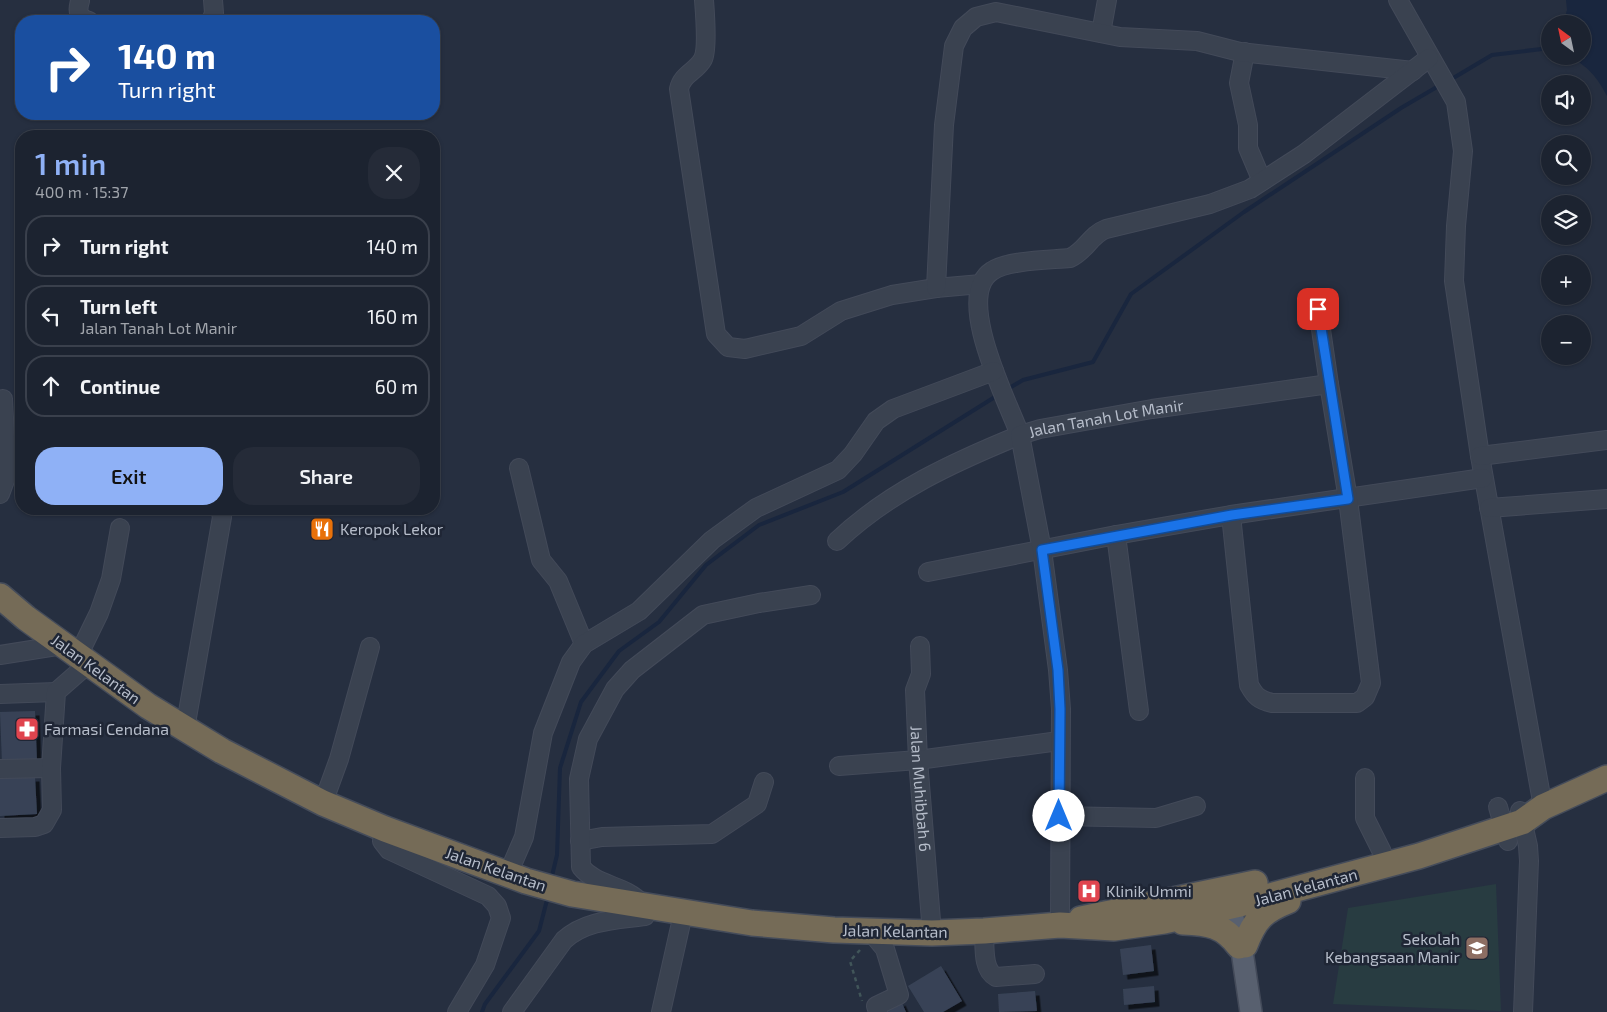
<!DOCTYPE html>
<meta charset="utf-8">
<style>
body{margin:0;font-family:"Exo 2",sans-serif;background:#252b38;color:#f1f3f6;height:100vh;display:flex;flex-direction:column;font-size:19px;white-space:nowrap}
*{box-sizing:border-box;margin:0}
p{font-size:16px;color:#a0a4ab}
.icon{flex:none;width:28px;height:28px;fill:none;stroke:currentColor;stroke-width:2;stroke-linecap:round;stroke-linejoin:round}
.map{position:relative;flex:1;overflow:hidden}
.drawer{position:absolute;left:15px;top:130px;width:425px;height:385px;display:flex;flex-direction:column;background:#1c2330;border-radius:20px;box-shadow:0 1px 4px #0004,0 0 0 1px #3a404c}
.drawer>*{flex:none}
.hud{position:absolute;left:15px;top:15px;width:425px;height:105px;border-radius:20px;box-shadow:0 1px 4px #0004,0 0 0 1px #3a404c;background:#1a4fa0;color:#fff;overflow:hidden}
.needle{width:32px;rotate:327deg}
.fabs{position:absolute;left:1541px;top:15px;display:grid;gap:10px}
.fabs a{display:grid;place-items:center;width:50px;height:50px;border-radius:50%;background:#1c2330;box-shadow:0 1px 4px #0004,0 0 0 1px #3a404c;font-size:25px}
.pin{position:absolute;display:grid;place-items:center;width:42px;height:42px;color:#fff;margin:-21px;border-radius:10px;box-shadow:0 2px 8px #0006}
.me{position:absolute;width:55px;margin:-28px;rotate:0deg;stroke-linejoin:round;filter:drop-shadow(0 0 4px #0008)}
.turn{display:flex;align-items:center;gap:18px;height:105px;padding:0 20px;font-size:22px}
.turn .icon{width:65px;height:65px;stroke-width:2.5}
.turn b{display:block;font-size:35px;line-height:42px}
.round{display:grid;place-items:center;flex:none;width:52px;height:52px;border-radius:20px;background:#252b38}
.overview{display:flex;align-items:center;justify-content:space-between;height:85px;padding:0 20px}
h1{font-size:30px;font-weight:600;line-height:38px;color:#8fb1f6}
.action{display:flex;gap:10px;margin-top:auto;padding:10px 20px}
.action a{flex:1;height:58px;border-radius:20px;background:#8fb1f6;color:#111;font-size:20px;font-weight:600;line-height:58px;text-align:center}
.action a+a{background:#252b38;color:#f1f3f6}
ul{padding:0;list-style:none}
li{display:flex;align-items:center;gap:15px;height:62px;margin:0 10px 8px;padding:0 10px;border:2px solid #3a404c;border-radius:20px}
li div{flex:1}
li b{display:block;font-size:19px}
li em{font-style:normal}
.map>svg:first-child{display:block}
</style>
<div class="map">
<svg width="1607" height="1012" viewBox="0 0 1607 1012">
<defs>
<filter id="shadow"><feDropShadow dx="4.5" dy="4.5" stdDeviation="0" flood-color="#0009"/></filter>
</defs>
<rect width="100%" height="100%" fill="#262f40"/>
<!-- green -->
<path fill="#283c41" d="M 1496,884 L 1501,1011 L 1333,1004 L 1348,908 Z"/>
<!-- water -->
<path fill="#19263e" d="M 1566,0 L 1607,0 L 1607,96 C 1597,77 1588,66 1568,56 L 1582,56 L 1582,24 L 1563,24 L 1567,10 Z"/>
<g fill="none" stroke-linecap="round" stroke-linejoin="round">
<!-- stream -->
<path stroke="#19263e" stroke-width="4" d="M 1450,80 L 1492,55 L 1550,48
M 1006,390 L 1023,380 L 1093,362 L 1131,294 L 1244,212 L 1401,108 L 1442,84
M 551,880 L 557,855 L 560,768 L 581,702 L 619,651 L 659,622 L 706,565 L 759,525 L 843,492 L 998,395
M 482,1012 L 485,1004 L 539,931 L 548,896"/>
</g>
<!-- building -->
<path fill="#384356" filter="url(#shadow)" d="M 35,711 L 37,762 L 2,763 L 0,712 Z
M 35,777 L 37,814 L 0,816 L 0,778 Z
M 1151,945 L 1154,971 L 1123,975 L 1120,949 Z
M 941,966 L 962,1001 L 943,1012 L 924,1012 L 908,986 Z
M 1154,986 L 1155,1002 L 1124,1005 L 1123,989 Z
M 1035,991 L 1037,1011 L 999,1012 L 998,994 Z
M 901,1001 L 906,1012 L 884,1012 Z"/>
<g fill="none" stroke-linecap="round" stroke-linejoin="round">
<!-- minor casing -->
<g stroke="#434a59" stroke-width="20">
<g id="minor">
<path d="M 704,0 C 705,13 708,49 703,59 C 697,71 682,74 679,89 L 716,334 L 728,347 L 745,349 L 801,336 L 841,311 L 892,295 L 936,288 L 981,284"/>
<path d="M 1398,0 L 1456,102 L 1463,151 L 1456,226 L 1454,281 L 1480,456 L 1543,807"/>
<path d="M 80,1 C 77,11 78,18 89,21"/>
<path d="M 211,21 L 214,13 L 213,0"/>
<path d="M 1101,33 L 1107,0"/>
<path d="M 1245,52 L 1239,83 L 1248,125 L 1248,148 L 1262,181"/>
<path d="M 936,288 L 944,125 L 954,46 L 963,28 L 976,17 L 996,12 L 1120,37 L 1197,41 L 1240,52 L 1413,71"/>
<path d="M 1318,309 L 1329,384"/>
<path d="M 1480,456 L 1607,440"/>
<path d="M 519,468 L 541,560 L 558,581 L 584,644"/>
<path d="M 0,494 L 7,475 L 3,399"/>
<path d="M 1489,508 L 1607,499"/>
<path d="M 1116,535 L 1139,711"/>
<path d="M 837,541 C 890,491 954,462 1020,435 C 1008,402 953,296 992,271 C 1008,260 1050,260 1070,258 C 1086,251 1090,235 1106,229 L 1210,204 L 1250,189 L 1304,154 L 1429,58"/>
<path d="M 928,572 L 1116,535 L 1231,515 L 1483,478"/>
<path id="s1" d="M 920,646 L 921,674 L 915,690 L 918,760 L 932,933"/>
<path d="M 0,655 L 63,645"/>
<path d="M 78,656 L 99,613 L 111,579 L 120,528"/>
<path d="M 0,694 L 56,692"/>
<path d="M 185,729 L 222,517 L 220,509"/>
<path d="M 839,766 L 918,760 L 1059,741"/>
<path d="M 0,769 L 51,768"/>
<path d="M 1365,778 L 1365,818 L 1382,852"/>
<path d="M 323,803 L 339,759 L 370,647"/>
<path d="M 1498,807 L 1508,841"/>
<path d="M 1520,811 L 1528,846 L 1529,861 L 1523,1012"/>
<path d="M 1059,816 L 1156,818 L 1196,806"/>
<path d="M 0,828 L 35,827 L 44,824 L 52,810 L 51,768 L 56,692 L 88,664"/>
<path d="M 385,829 L 382,841 L 389,850 L 488,896 L 497,906 L 501,918 L 485,965 L 457,1012"/>
<path d="M 580,841 L 602,837 L 712,834 L 757,804 L 764,782"/>
<path d="M 508,874 L 524,837 L 543,733 L 571,662 L 584,644 L 639,611 L 712,540 L 756,508 L 838,470 L 853,454 L 876,421 L 893,409 L 994,371"/>
<path d="M 641,903 C 625,885 596,886 581,867 L 579,779 L 588,739 L 615,689 L 632,670 L 703,615 L 759,603 L 811,595"/>
<path id="s2" d="M 1060,925 L 1061,709 L 1058,670 L 1042,550 L 1020,435 L 1040,429 L 1152,409 L 1329,384 L 1348,499 L 1371,683 L 1365,697 L 1357,703 L 1272,703 C 1259,700 1255,696 1249,685 L 1231,515"/>
<path d="M 984,931 C 985,946 982,970 996,977 L 1035,974"/>
<path d="M 871,932 L 885,949 L 899,995 L 876,1006 L 878,1012"/>
<path d="M 512,1012 L 564,940 C 586,920 616,920 645,916 L 649,908"/>
<path d="M 661,1012 L 683,914"/>
</g>
</g>
<!-- major casing -->
<g stroke="#434a59" stroke-width="24">
<path id="major" d="M 1227,890 L 1239,946 L 1242,951 L 1251,1012"/>
</g>
<!-- highway casing -->
<g stroke="#454c5a" stroke-width="28">
<path id="highway" d="M 0,596 L 26,618 L 148,706 L 222,751 L 323,803 L 385,829 L 526,881 L 572,894 L 752,923 L 834,930 L 932,933 L 984,931 L 1060,925 L 1114,928 L 1164,921 L 1240,904 L 1419,856 L 1522,822 L 1543,807 L 1607,778
M 1081,919 L 1255,883
M 1183,922 C 1209,923 1223,925 1239,946
M 1245,945 C 1255,919 1263,911 1288,901"/>
</g>
<!-- path -->
<path stroke="#415559" stroke-width="2.5" stroke-dasharray="4 4" stroke-linecap="butt" d="M 860,950 L 850,961 L 862,1001"/>
<!-- minor -->
<use href="#minor" stroke="#3a4250" stroke-width="18"/>
<!-- major -->
<use href="#major" stroke="#58606f" stroke-width="21"/>
<!-- highway -->
<use href="#highway" stroke="#756b57" stroke-width="25"/>
</g>
<g fill="none" stroke-linecap="round" stroke-linejoin="round">
<!-- route casing -->
<g stroke="#114b97" stroke-width="12">
<path id="route" d="M 1059,816 L 1060,709 L 1058,670 L 1042,550 L 1232,515 L 1348,499 L 1318,309"/>
</g>
<!-- route -->
<use href="#route" stroke="#1a73e8" stroke-width="9"/>
</g>
<!-- icons -->
<defs>
<g id="restaurant-square" transform="scale(1.25)"><rect x="-9" y="-9" width="18" height="18" rx="4" fill="#e8710a" stroke="#1f2635"/><path d="M-5-6h1v4h1v-4h1v4h1v-4h1v5L-1.5 .5V6h-2V.5L-5-1ZM5-6V6H3V1.5H1.5Q1.5-4 5-6Z" fill="#fff"/></g>
<g id="pharmacy-square" transform="scale(1.25)"><rect x="-9" y="-9" width="18" height="18" rx="4" fill="#e0444e" stroke="#1f2635"/><path d="M-2-6h4v4h4v4h-4v4h-4v-4h-4v-4h4Z" fill="#fff"/></g>
<g id="hospital-square" transform="scale(1.25)"><rect x="-9" y="-9" width="18" height="18" rx="4" fill="#e0444e" stroke="#1f2635"/><path d="M-5-5h3v3.5h4V-5h3V5h-3V1.5h-4V5h-3Z" fill="#fff"/></g>
<g id="school-square" transform="scale(1.25)"><rect x="-9" y="-9" width="18" height="18" rx="4" fill="#8d6e63" stroke="#1f2635"/><path d="M0-5L7-2L0 1L-7-2ZM-4 1L0 2.5L4 1V4Q0 6-4 4Z" fill="#fff"/></g>
</defs>
<g fill-rule="evenodd">
<use href="#restaurant-square" x="322" y="529"/>
<use href="#pharmacy-square" x="27" y="729"/>
<use href="#hospital-square" x="1089" y="891"/>
<use href="#school-square" x="1477" y="948"/>
</g>
<g text-anchor="middle" stroke-width="5" stroke-linejoin="round" paint-order="stroke">
<!-- street labels -->
<g font-size="16" fill="#b6bdca" stroke="#1f2635">
<text dy="6" stroke="none"><textPath href="#s2" startOffset="581">Jalan Tanah Lot Manir</textPath></text>
<text transform="translate(96 669) rotate(36)" y="6">Jalan Kelantan</text>
<text dy="6" stroke="none"><textPath href="#s1" startOffset="144">Jalan Muhibbah 6</textPath></text>
<text transform="translate(496 869) rotate(19)" y="6">Jalan Kelantan</text>
<text transform="translate(1306 887) rotate(-15)" y="6">Jalan Kelantan</text>
<text transform="translate(895 931) rotate(1)" y="6">Jalan Kelantan</text>
</g>
<!-- poi labels -->
<g font-size="16" fill="#b6bdca" stroke="#1f2635" text-anchor="start">
<text x="340" y="535">Keropok Lekor</text>
<text x="44" y="735">Farmasi Cendana</text>
<text x="1106" y="897">Klinik Ummi</text>
<text x="1460" y="945" text-anchor="end">Sekolah<tspan x="1460" dy="18">Kebangsaan Manir</tspan></text>
</g>
</g>
</svg>
<div class="fabs">
<a><svg class="needle" viewBox="-14 -14 28 28"><path d="M0-13l5 13h-10z" fill="#e53935"/><path d="M0 13l5-13h-10z" fill="#a0a4ab"/></svg></a>
<a><svg class="icon" aria-label="sound" viewBox="0 0 24 24"><path d="M4 9h4l5-4v14l-5-4H4zM17 9q2 3 0 6"/></svg></a>
<a><svg class="icon" aria-label="search" viewBox="0 0 24 24"><circle cx="10" cy="10" r="6"/><path d="M15 15l6 6"/></svg></a>
<a><svg class="icon" aria-label="layers" viewBox="0 0 24 24"><path d="M12 4l9 5-9 5-9-5zM3 14l9 5 9-5"/></svg></a>
<a>+</a>
<a>−</a>
</div>
<div class="pin" style="left:1318px;top:309px;background:#d93025"><svg class="icon" aria-label="arrive" viewBox="0 0 24 24"><path d="M6 21V4h12l-3 4 3 4H6"/></svg></div>
<svg class="me" style="left:1059px;top:816px" viewBox="-20 -20 40 40"><circle r="19" fill="#fff"/><path d="M0-13L10 11 0 6-10 11z" fill="#1a73e8"/></svg>
<div class="hud">
<div class="turn"><svg class="icon" aria-label="right" viewBox="0 0 24 24"><path d="M7 20v-9h11M14 6l5 5-5 5"/></svg><div><b>140 m</b>Turn right</div></div>
</div>
<section class="drawer">
<div class="overview"><div><h1>1 min</h1><p>400 m · 15:37</p></div><a class="round"><svg class="icon" aria-label="close" viewBox="0 0 24 24"><path d="M6 6l12 12M18 6L6 18"/></svg></a></div>
<ul>
<li><svg class="icon" aria-label="right" viewBox="0 0 24 24"><path d="M7 20v-9h11M14 6l5 5-5 5"/></svg><div><b>Turn right</b></div><em>140 m</em></li>
<li><svg class="icon" aria-label="left" viewBox="0 0 24 24"><path d="M17 20v-9H6M10 6l-5 5 5 5"/></svg><div><b>Turn left</b><p>Jalan Tanah Lot Manir</p></div><em>160 m</em></li>
<li><svg class="icon" aria-label="ahead" viewBox="0 0 24 24"><path d="M12 20V5M6 11l6-6 6 6"/></svg><div><b>Continue</b></div><em>60 m</em></li>
</ul>
<div class="action"><a>Exit</a><a>Share</a></div>
</section>
</div>
